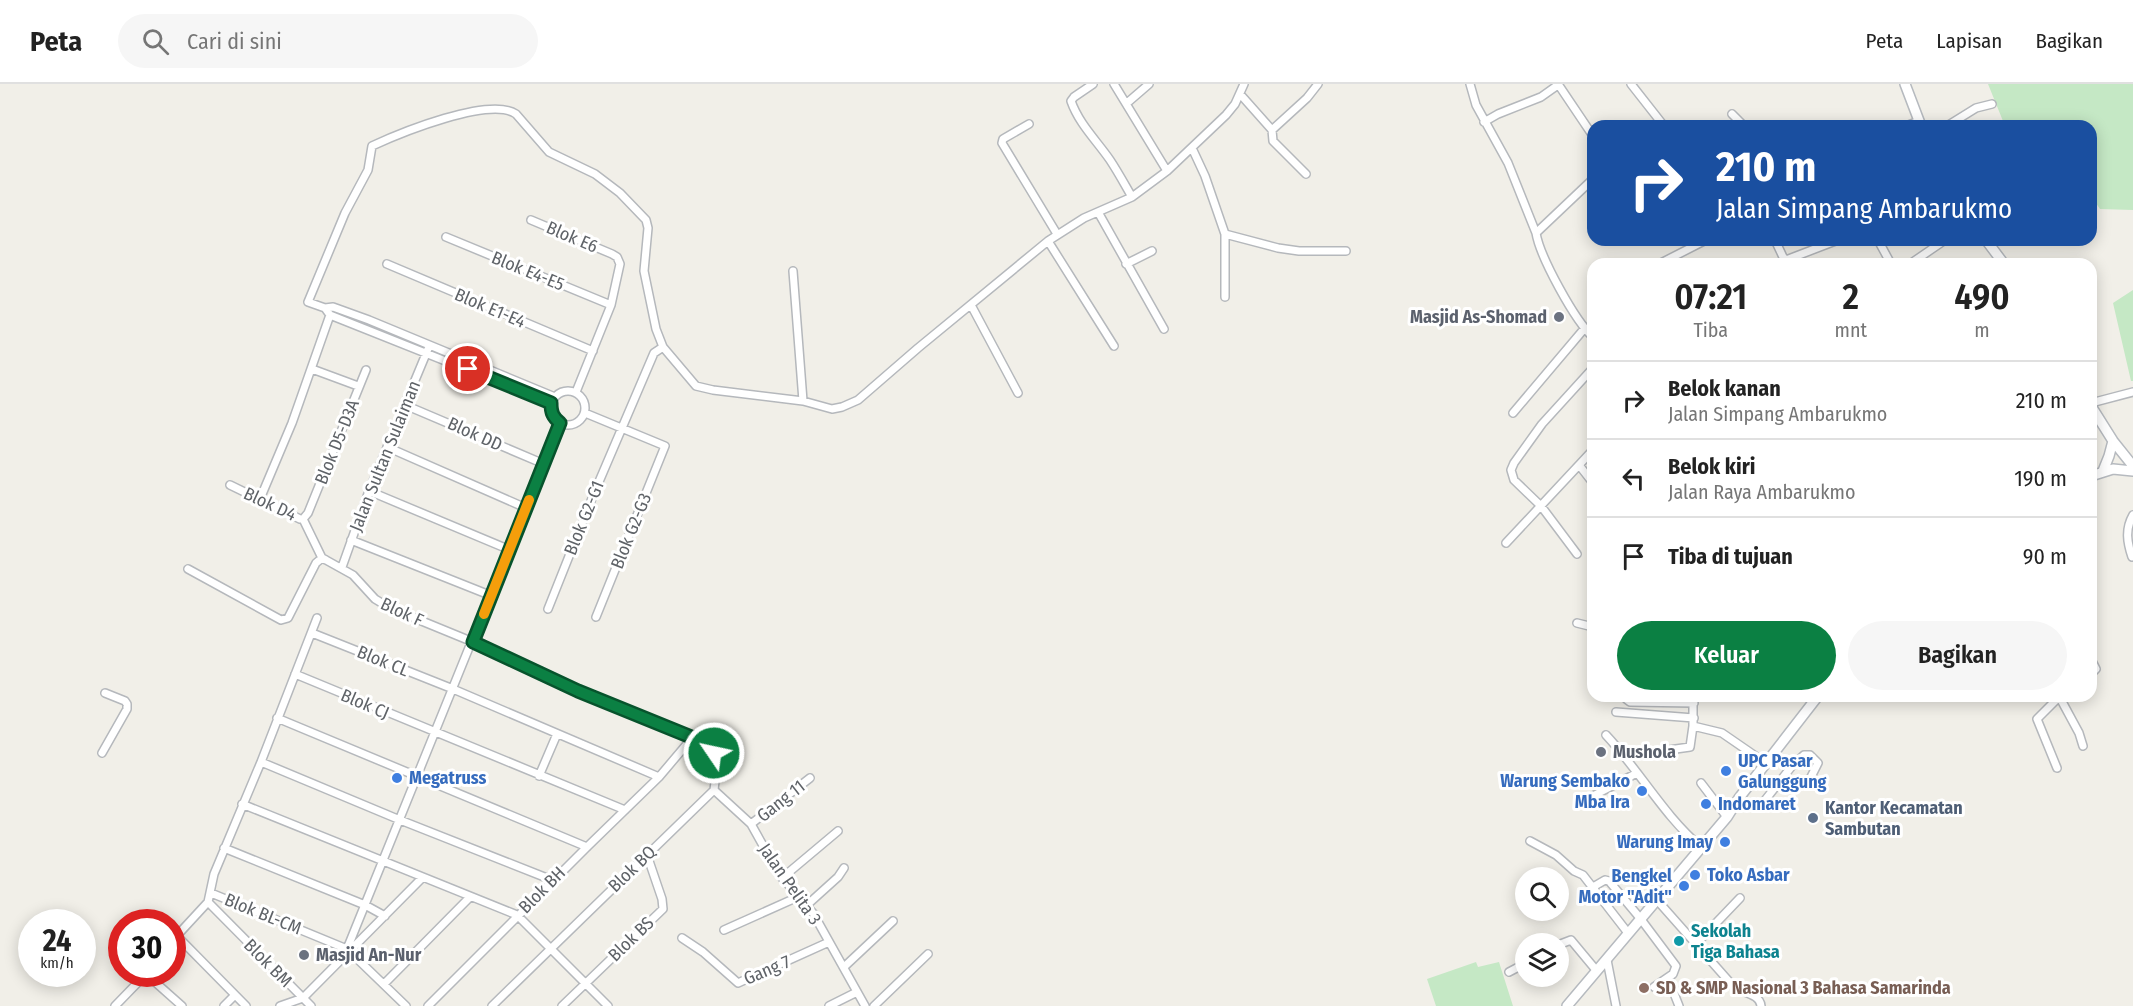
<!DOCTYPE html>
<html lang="id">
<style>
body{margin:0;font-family:"Fira Sans Condensed",sans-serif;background:#f6f6f6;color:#222;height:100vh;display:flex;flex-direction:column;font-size:22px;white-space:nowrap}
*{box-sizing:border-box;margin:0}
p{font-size:20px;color:#767676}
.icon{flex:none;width:33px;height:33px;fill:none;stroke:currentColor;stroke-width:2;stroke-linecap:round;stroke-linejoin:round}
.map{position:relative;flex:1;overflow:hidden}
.details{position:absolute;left:1587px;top:174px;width:510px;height:444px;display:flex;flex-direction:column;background:#fff;border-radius:18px;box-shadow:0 3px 15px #0003}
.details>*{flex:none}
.top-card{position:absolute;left:1587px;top:36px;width:510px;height:126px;border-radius:18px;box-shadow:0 3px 15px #0003;background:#1a4fa0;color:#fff;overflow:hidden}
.fabs{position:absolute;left:1515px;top:783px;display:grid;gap:12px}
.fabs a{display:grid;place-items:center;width:54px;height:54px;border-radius:50%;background:#fff;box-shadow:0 3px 15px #0003;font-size:30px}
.speed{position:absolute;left:18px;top:825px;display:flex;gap:12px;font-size:30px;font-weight:700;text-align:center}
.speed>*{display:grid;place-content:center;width:78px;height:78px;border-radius:50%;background:#fff;box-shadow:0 3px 15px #0003;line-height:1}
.speed small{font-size:15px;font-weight:400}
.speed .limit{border:9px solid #d22;background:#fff;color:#111}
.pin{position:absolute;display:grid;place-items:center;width:51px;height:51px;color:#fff;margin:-26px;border:3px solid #fff;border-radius:50%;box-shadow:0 2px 6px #0007}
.me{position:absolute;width:66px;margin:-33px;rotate:304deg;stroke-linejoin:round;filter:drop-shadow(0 0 4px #0008)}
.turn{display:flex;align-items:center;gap:21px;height:126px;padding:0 30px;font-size:27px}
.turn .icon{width:78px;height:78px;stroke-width:2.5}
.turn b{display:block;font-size:42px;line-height:51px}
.eta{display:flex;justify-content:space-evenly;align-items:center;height:102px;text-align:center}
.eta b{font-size:36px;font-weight:600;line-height:42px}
.button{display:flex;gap:12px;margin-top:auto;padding:12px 30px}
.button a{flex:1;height:69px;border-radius:36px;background:#0b8043;color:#fff;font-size:24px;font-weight:600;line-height:69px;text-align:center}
.button a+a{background:#f6f6f6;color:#222}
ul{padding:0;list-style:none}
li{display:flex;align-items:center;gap:18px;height:78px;padding:0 30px;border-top:2px solid #e0e0e0}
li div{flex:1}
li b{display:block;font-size:22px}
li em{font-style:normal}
header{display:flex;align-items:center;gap:36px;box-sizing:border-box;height:84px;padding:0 30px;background:#fff;border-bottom:2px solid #e0e0e0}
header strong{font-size:28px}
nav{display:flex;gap:33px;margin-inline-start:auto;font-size:21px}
.search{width:420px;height:54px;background:#f6f6f6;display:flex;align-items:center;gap:15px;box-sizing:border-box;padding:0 21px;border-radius:33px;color:#767676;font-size:22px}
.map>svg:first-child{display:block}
</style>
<header>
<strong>Peta</strong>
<div class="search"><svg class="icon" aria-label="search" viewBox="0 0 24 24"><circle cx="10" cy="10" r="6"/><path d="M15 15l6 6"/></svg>Cari di sini</div>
<nav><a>Peta</a><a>Lapisan</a><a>Bagikan</a></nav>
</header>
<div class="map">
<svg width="2133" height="922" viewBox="0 0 2133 922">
<rect width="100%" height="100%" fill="#f1efe8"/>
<!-- green -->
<path fill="#c5e8c5" d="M 1988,0 L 2133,0 L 2133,126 L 2100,125 L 2091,112 L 2091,42 L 2005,42 Z
M 2133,206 L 2133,297 L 2131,297 L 2113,219 Z
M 1476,878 L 1478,883 L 1499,878 L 1513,922 L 1436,922 L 1427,895 Z"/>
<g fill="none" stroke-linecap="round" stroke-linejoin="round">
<!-- minor casing -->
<g stroke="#b5b8bc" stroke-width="10">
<path id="minor" d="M 1093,0 L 1074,13 L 1071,17 C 1079,40 1097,57 1110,76 C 1118,88 1125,101 1132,113
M 1114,0 L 1167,87
M 1470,0 L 1476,21 L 1508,79 L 1536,149
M 1558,0 L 1593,52
M 1631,0 L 1664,42
M 1240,10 L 1272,46 L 1273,57 L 1306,90
M 1127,19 L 1149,0
M 1732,30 L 1744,42
M 1484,38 L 1498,30 L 1541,13 L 1558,1
M 1029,40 L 1003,55 L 1002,59 L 1057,150
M 1906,42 L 1919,37
M 1947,42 L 1976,24 L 1992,20
M 1272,46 L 1307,14 L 1318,0
M 1192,64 L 1205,92 L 1225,150 L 1225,213
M 1593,95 L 1536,149 C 1540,173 1575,237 1593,253
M 1098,128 L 1164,245
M 531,136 L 612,170 L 617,173 L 620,180 L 611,221 L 576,308
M 1225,150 L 1278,164 L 1299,167 L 1346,167
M 446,153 L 611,221
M 1775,156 L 1783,173 L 1786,176 L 1838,156
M 1878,156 L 1891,180
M 1048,157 L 1114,262
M 387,180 L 593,267
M 1126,180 L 1152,167
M 1659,180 L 1706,156
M 1910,180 L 1945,156
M 793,187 L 803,317
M 971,221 L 1018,309
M 325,224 L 333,223 L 369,236 L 555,313
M 312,285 L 358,302
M551 324a17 17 0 1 1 34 0a17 17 0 1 1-34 0Z
M 551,319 L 330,231 L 325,224 L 308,218 L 345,129 L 368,86 L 372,62 C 400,49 490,12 516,30 L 549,68 L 595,90 L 620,109 L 646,136 L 648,144 L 644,187 L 656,245 L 663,263 L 696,302 L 713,306 L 803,317 L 832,325 L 842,323 L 858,316 L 918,264 L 1048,157 L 1084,134 L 1132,113 L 1167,87 L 1226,31 L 1235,20 L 1244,0
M 2091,319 L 2133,308
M 405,321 L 544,380
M 585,329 L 665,362 L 596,533
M 1513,329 L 1584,245
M 387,363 L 526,424
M 1579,381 L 1593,399
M 230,401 L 300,435 L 303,435 L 308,429 L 366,286
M 369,407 L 510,466
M 260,415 L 292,339 L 330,231
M 303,435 L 322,474
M 351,456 L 492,512
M 1506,459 L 1593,366
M 1577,470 L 1541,422 L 1514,396 L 1511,386 L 1514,379 L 1542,340 L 1593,284
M 2132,473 C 2127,458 2125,445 2133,431
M 342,483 L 369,407 L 428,265
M 188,485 L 281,536 L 288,534 L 316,479 L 322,474 L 326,476 L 353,491 L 375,515 L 390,524 L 473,558 L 578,607 L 707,660 C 718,670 716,693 714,706
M 548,525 L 595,407 L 654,269 L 663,263
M 1577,539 L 1593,543
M 312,549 L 453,605 L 659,693
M 2091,575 L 2096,585 L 2091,590
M 295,590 L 625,726
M 1625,612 L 1626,615 L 1630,618 L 1694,619
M 1693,612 L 1693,642 L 1722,649 L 1767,680
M 2059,612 L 2079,649 L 2083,662
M 1616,628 L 1694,634
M 277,634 L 587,763
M 1606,651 C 1639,686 1664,732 1701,763
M 102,669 L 127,625 L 127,620 L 125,617 L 105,609
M 1633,671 L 1690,663 L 1693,642
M 261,678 L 400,736 L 552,796
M 2057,684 L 2037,635 L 2060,612
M 539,692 L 557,650
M 1701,699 L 1727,733
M 714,706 L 751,740 L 779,790 L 813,829 L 865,922
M 1589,714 L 1637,689
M 1739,714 C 1747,719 1754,726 1762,720 L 1792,682 L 1804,671 L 1810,671 L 1818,679 L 1808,699
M 242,720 L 517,831 L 608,922
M 751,740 L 810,694
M 1530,757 L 1556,771 L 1574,787 L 1583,791 L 1628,849
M 224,764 L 365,821 L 385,832
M 782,794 L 838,747
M 1593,803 L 1605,796 L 1609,797 L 1640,834 L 1676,882 L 1673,890 L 1654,903
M 211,809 L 347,865 L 406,922
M 1656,815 L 1734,903 C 1743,909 1760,910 1761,922
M 208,818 L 311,922
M 807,821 L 838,793 L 844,784
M 724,846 L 800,812
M 177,852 L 246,922
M 682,854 L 703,868 L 738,899 L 829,858
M 172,857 L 208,818 L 214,790 L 261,678 L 317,534
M 1696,860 L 1740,814
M 1558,861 L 1571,856 L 1596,886
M 347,865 L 560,339
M 1607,876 L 1616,922
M 844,883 L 893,837
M 1509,888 L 1526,879
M 146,890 L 182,922
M 1668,894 L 1679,922
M 384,900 L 470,813
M 115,922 L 146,890
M 224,922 L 235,911
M 280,922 L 303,914 L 422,794
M 428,922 L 587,763 L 659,693 L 692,654
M 492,922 L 714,706
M 562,922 L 663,825 L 662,815 L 647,771
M 829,922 L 857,908
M 874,922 L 928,870"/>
</g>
<!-- secondary casing -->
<g stroke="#b6babf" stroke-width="12">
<path id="secondary" d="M 1905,0 L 1921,42
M 1986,156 L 2004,180
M 2091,322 L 2113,357 L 2133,382
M 2103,387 L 2109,372 L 2113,357
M 2091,392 L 2113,385 L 2133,387
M 1567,922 L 1727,733 L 1739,714 L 1818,612"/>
</g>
<!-- minor -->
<use href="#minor" stroke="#fff" stroke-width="7"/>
<!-- secondary -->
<use href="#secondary" stroke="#fff" stroke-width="9"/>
</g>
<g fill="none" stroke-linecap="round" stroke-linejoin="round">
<!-- route casing -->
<g stroke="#07532c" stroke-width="15">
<path id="route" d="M 468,285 L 551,319 C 551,329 553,333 560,339 L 473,558 L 578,607 L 701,657 L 710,662 L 714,669"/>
</g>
<!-- route -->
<use href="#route" stroke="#0b8043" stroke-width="10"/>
<!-- slow -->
<path stroke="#f59e0b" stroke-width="10" d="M 484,530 L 529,416"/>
</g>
<!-- markers -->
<g fill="#6b7280" stroke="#fff" stroke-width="2">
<circle cx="1559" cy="233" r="6"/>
<circle cx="1601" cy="668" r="6"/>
<circle cx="304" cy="871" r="6"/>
</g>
<g fill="#3f7fe0" stroke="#fff" stroke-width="2">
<circle cx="1726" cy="687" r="6"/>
<circle cx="397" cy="694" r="6"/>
<circle cx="1642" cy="707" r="6"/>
<circle cx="1706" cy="720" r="6"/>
<circle cx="1725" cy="758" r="6"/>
<circle cx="1695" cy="791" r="6"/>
<circle cx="1684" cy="802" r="6"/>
</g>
<circle fill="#5c6f8a" stroke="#fff" stroke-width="2" cx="1813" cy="734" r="6"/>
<circle fill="#0f9aa8" stroke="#fff" stroke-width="2" cx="1679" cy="857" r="6"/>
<circle fill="#8d6e63" stroke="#fff" stroke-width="2" cx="1644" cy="904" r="6"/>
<g text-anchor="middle" stroke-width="6" stroke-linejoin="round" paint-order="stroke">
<!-- street labels -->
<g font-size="18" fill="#5f6368" stroke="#fff">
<text transform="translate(572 153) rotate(23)" y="6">Blok E6</text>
<text transform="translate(528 187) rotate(22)" y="6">Blok E4-E5</text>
<text transform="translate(490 224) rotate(23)" y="6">Blok E1-E4</text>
<text transform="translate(475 350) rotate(24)" y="6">Blok DD</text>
<text transform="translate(337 358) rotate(-68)" y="6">Blok D5-D3A</text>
<text transform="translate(385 372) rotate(-68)" y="6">Jalan Sultan Sulaiman</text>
<text transform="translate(270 420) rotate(25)" y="6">Blok D4</text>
<text transform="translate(584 434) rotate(-68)" y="6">Blok G2-G1</text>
<text transform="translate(631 447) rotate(-68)" y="6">Blok G2-G3</text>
<text transform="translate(402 528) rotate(25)" y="6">Blok F</text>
<text transform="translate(383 577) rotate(22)" y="6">Blok CL</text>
<text transform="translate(365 620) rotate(23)" y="6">Blok CJ</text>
<text transform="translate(781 717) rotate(-38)" y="6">Gang 11</text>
<text transform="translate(632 785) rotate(-44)" y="6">Blok BQ</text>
<text transform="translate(790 800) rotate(55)" y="6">Jalan Pelita 3</text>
<text transform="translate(542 806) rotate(-45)" y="6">Blok BH</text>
<text transform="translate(263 830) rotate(22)" y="6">Blok BL-CM</text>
<text transform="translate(631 855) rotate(-44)" y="6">Blok BS</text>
<text transform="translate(268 879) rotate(45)" y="6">Blok BM</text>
<text transform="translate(767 886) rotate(-23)" y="6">Gang 7</text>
</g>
<!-- worship labels -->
<g font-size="18" font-weight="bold" fill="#5b616d" stroke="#fff" text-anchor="start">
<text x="1547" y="239" text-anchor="end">Masjid As-Shomad</text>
<text x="1613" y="674">Mushola</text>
<text x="316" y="877">Masjid An-Nur</text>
</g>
<!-- shop labels -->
<g font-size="18" font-weight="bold" fill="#366cbe" stroke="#fff" text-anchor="start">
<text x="1738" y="683">UPC Pasar<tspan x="1738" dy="21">Galunggung</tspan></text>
<text x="409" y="700">Megatruss</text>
<text x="1630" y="703" text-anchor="end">Warung Sembako<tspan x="1630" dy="21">Mba Ira</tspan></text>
<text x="1718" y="726">Indomaret</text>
<text x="1713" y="764" text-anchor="end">Warung Imay</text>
<text x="1707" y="797">Toko Asbar</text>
<text x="1672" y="798" text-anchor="end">Bengkel<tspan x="1672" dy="21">Motor "Adit"</tspan></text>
</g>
<!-- service labels -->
<g font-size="18" font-weight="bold" fill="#4e5e75" stroke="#fff" text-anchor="start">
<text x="1825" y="730">Kantor Kecamatan<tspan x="1825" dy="21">Sambutan</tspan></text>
</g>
<!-- culture labels -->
<g font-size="18" font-weight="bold" fill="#0d838f" stroke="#fff" text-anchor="start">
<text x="1691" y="853">Sekolah<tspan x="1691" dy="21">Tiga Bahasa</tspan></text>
</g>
<!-- education labels -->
<g font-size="18" font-weight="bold" fill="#785e54" stroke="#fff" text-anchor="start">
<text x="1656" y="910">SD &amp; SMP Nasional 3 Bahasa Samarinda</text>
</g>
</g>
</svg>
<div class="fabs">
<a><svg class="icon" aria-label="search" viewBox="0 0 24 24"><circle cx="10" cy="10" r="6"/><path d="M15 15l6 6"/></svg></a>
<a><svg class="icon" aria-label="layers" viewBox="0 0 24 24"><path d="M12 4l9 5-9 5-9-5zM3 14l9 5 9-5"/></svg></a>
</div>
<div class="speed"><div>24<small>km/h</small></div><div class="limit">30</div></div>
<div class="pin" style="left:468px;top:285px;background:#d93025"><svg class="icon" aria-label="arrive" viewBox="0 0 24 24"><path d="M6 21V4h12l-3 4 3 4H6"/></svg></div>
<svg class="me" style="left:714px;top:669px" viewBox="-20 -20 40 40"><circle r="17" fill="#0b8043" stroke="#fff" stroke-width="3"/><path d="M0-11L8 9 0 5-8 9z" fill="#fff"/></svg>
<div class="top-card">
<div class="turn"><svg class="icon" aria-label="right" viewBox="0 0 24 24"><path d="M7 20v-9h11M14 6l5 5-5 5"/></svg><div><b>210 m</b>Jalan Simpang Ambarukmo</div></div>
</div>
<section class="details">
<div class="eta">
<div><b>07:21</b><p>Tiba</p></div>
<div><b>2</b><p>mnt</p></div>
<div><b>490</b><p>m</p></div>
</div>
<ul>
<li><svg class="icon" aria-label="right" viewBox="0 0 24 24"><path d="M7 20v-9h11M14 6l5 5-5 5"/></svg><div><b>Belok kanan</b><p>Jalan Simpang Ambarukmo</p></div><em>210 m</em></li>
<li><svg class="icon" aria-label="left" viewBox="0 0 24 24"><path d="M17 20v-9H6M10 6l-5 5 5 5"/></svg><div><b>Belok kiri</b><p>Jalan Raya Ambarukmo</p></div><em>190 m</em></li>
<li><svg class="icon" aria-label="arrive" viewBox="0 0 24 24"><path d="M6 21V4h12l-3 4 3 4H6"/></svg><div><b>Tiba di tujuan</b></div><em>90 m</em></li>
</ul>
<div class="button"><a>Keluar</a><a>Bagikan</a></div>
</section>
</div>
